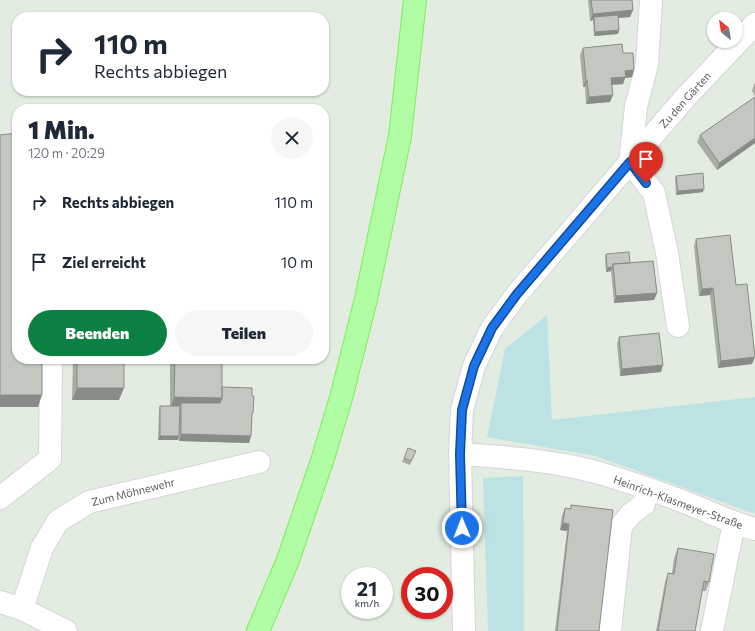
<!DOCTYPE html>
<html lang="de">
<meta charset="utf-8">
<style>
body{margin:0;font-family:Commissioner,sans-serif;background:#f6f6f7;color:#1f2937;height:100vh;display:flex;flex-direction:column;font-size:15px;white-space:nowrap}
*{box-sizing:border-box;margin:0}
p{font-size:13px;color:#747a83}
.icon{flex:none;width:22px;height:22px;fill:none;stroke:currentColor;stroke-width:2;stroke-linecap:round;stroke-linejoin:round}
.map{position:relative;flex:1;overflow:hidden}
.drawer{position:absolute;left:12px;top:104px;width:317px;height:260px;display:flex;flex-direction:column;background:#fff;border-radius:16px;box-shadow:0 1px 3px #0004}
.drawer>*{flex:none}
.top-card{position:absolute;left:12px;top:12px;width:317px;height:84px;border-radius:16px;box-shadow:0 1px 3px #0004;background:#fff;color:#1f2937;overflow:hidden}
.needle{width:26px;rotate:330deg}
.fabs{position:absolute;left:707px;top:12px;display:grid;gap:8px}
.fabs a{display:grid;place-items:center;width:36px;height:36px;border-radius:50%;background:#fff;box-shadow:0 1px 3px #0004;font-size:20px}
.speed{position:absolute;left:341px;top:567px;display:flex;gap:8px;font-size:20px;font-weight:700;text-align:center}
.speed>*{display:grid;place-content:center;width:52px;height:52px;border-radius:50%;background:#fff;box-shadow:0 1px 3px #0004;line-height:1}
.speed small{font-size:10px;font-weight:400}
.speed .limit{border:6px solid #d22;background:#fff;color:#111}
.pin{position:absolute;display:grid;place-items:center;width:34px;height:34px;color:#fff;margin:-41px -17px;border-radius:50% 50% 50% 0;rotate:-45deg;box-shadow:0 0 4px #0007}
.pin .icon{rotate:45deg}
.me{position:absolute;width:44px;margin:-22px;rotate:359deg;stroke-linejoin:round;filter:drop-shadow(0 0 3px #0008)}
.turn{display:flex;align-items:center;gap:14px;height:84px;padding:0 16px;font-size:18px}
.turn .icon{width:52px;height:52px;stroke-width:2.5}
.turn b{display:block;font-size:28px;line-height:34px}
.round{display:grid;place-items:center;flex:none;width:42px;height:42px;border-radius:21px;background:#f6f6f7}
.summary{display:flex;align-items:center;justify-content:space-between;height:68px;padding:0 16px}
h1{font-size:24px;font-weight:800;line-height:30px}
.action{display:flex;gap:8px;margin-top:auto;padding:8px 16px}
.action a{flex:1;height:46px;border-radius:24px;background:#0b8043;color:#fff;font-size:16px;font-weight:800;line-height:46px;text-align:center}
.action a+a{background:#f6f6f7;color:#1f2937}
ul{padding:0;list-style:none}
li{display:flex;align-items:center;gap:12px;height:60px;padding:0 16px}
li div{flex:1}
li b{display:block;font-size:15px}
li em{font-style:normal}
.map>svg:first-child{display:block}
</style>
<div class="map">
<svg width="755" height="631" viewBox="0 0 755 631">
<rect width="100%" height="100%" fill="#e2ece0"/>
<!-- green -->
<path fill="#bce2e3" d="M 547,315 L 552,420 L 755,397 L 755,513 L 750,512 L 596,456 L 487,437 L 505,349 Z
M 523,476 L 524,631 L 488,631 L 483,478 Z"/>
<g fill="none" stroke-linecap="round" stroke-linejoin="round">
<!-- minor casing -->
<g stroke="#d7d3da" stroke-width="24">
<path id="minor" d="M 651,0 L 647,64 L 636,107 L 630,162 L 654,193 L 667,253 L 678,326
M 460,454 C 504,457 549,460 592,471 C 624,480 656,491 687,503 C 710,512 731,523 755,529
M 0,498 L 50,459 L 51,359
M 0,602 L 22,609 L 66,631
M 22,609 L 42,548 L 58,521 L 89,502 L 259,462
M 464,631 L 460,454 L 462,410 L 474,366 L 492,328 L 517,294 L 684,99 L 755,24
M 610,631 L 621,526 L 631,514 L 644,504 L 648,489
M 712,631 L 734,523"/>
</g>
<!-- major casing -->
<g stroke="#7eed58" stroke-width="24">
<path id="major" d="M 258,631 L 288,560 L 322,461 L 341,398 L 366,299 L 400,136 L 415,0"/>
</g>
<!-- minor -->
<use href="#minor" stroke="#fff" stroke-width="22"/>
<!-- major -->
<use href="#major" stroke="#b0fda4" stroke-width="22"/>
</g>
<!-- wall -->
<path fill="#a7aca4" d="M 588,0 L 632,0 L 633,10 L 630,17 L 618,18 L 619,30 L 618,34 L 594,36 L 593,20 L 590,21 Z
M 583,48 L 623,53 L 634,70 L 632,77 L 625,78 L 623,84 L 611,85 L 610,102 L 586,104 L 585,87 L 583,87 L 580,55 Z
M 755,83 L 755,96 L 752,91 L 754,84 Z
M 755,97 L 755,143 L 717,170 L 697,142 L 700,135 Z
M 676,176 L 703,192 L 676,195 L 675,179 Z
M 696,239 L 736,285 L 752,364 L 718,368 L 710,295 L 699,296 L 694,246 Z
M 606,254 L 630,263 L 657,293 L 654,300 L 614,303 L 611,271 L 606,272 L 605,258 Z
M 619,337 L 661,372 L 620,376 L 617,344 Z
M 73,359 L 124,359 L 119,400 L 72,400 Z
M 170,359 L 222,359 L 222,387 L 252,418 L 251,436 L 249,443 L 179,441 L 179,438 L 178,440 L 158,440 L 159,409 L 160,406 L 170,406 Z
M 416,451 L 410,465 L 402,462 L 404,458 Z
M 571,505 L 599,631 L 555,631 L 567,531 L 560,530 L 562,515 L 565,508 L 570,509 Z
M 678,548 L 709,582 L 706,591 L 702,591 L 695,631 L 656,631 L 665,582 L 668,573 L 672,573 L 674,558 Z"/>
<!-- shaded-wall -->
<path fill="#888c86" d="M 633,10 L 630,17 L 594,20 L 594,17 L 593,20 L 590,21 L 593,14 Z
M 619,30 L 618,34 L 594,36 L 595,32 Z
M 634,70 L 632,77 L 625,78 L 623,84 L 608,85 L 611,78 L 625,71 Z
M 586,80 L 587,80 L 585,87 L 583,87 Z
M 613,95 L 610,102 L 586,104 L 589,97 Z
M 755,138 L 755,143 L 717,170 L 719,163 Z
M 704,189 L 703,192 L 676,195 L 678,191 Z
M 612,267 L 611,271 L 606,272 L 607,268 Z
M 713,288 L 710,295 L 699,296 L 702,289 Z
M 657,293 L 654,300 L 614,303 L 616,296 Z
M 755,357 L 752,364 L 718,368 L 721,361 Z
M 663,365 L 661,372 L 620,376 L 622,369 Z
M 77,388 L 124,388 L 119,400 L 72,400 Z
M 0,395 L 42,395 L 38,407 L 0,407 Z
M 174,397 L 222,398 L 217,410 L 181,403 L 179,409 L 170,409 Z
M 181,434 L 251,436 L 249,443 L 179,441 Z
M 160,436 L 179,436 L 178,440 L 158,440 Z
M 563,523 L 569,524 L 567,531 L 560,530 Z"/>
<!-- building -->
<path fill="#c2c8bf" stroke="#888c86" d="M 591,0 L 632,0 L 633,10 L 593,14 Z
M 618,15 L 619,30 L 595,32 L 594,17 Z
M 622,44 L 623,53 L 633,53 L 634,70 L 625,71 L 626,77 L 611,78 L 613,95 L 589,97 L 587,80 L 586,80 L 583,48 Z
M 755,97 L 755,138 L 719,163 L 700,135 Z
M 17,133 L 17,359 L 42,359 L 42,395 L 0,395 L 0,135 Z
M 703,173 L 704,189 L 678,191 L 676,176 Z
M 730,235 L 736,285 L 747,284 L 755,357 L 721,361 L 713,288 L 702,289 L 696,239 Z
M 629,252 L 630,263 L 613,264 L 612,267 L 607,268 L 606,254 Z
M 653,261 L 657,293 L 616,296 L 613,264 Z
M 659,333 L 663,365 L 622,369 L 619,337 Z
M 77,359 L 124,359 L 124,388 L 77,388 Z
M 175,359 L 222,359 L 222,398 L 174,397 Z
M 222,387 L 252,388 L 252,396 L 254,396 L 253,413 L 252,413 L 251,436 L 181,434 L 181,403 L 220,403 L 222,398 Z
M 160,406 L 180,406 L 179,436 L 160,436 Z
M 408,448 L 416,451 L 411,461 L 404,458 Z
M 571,505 L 613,510 L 599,631 L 557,631 L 569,524 L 563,523 L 565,508 L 571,509 Z
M 678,548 L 714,554 L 709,582 L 704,581 L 695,631 L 658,631 L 668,573 L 674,574 Z"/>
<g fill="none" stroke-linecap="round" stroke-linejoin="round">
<!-- route casing -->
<g stroke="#114b97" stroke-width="10">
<path id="route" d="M 462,528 L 460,454 L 462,410 L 474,366 L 492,328 L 517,294 L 630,162 L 646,183"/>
</g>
<!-- route -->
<use href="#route" stroke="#1a73e8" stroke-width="7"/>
</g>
<g text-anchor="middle" stroke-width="4" stroke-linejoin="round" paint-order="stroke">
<!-- street labels -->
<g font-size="11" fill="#5d5961" stroke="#fff">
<text transform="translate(685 100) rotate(-48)" y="4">Zu den Gärten</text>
<text transform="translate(133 492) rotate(-14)" y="4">Zum Möhnewehr</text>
<text transform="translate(678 502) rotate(20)" y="4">Heinrich-Klasmeyer-Straße</text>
</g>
</g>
</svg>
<div class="fabs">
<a><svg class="needle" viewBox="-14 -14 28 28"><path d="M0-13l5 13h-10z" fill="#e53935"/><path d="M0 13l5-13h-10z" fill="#747a83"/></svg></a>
</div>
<div class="speed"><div>21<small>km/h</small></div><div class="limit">30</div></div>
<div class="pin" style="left:646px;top:183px;background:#d93025"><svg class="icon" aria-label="arrive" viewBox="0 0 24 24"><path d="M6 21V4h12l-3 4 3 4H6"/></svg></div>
<svg class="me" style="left:462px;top:528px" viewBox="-20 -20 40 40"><circle r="17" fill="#1a73e8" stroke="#fff" stroke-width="3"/><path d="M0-11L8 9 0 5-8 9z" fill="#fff"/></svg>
<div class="top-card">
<div class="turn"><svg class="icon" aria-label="right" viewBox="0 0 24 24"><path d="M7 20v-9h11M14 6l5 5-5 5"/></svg><div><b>110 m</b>Rechts abbiegen</div></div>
</div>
<section class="drawer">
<div class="summary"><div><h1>1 Min.</h1><p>120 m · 20:29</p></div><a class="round"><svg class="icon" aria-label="close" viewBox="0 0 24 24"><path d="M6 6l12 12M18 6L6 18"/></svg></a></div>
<ul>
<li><svg class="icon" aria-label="right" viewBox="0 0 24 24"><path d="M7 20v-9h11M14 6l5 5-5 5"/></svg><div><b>Rechts abbiegen</b></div><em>110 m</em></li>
<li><svg class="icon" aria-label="arrive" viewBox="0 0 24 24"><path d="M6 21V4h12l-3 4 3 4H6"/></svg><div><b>Ziel erreicht</b></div><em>10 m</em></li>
</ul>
<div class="action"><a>Beenden</a><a>Teilen</a></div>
</section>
</div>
